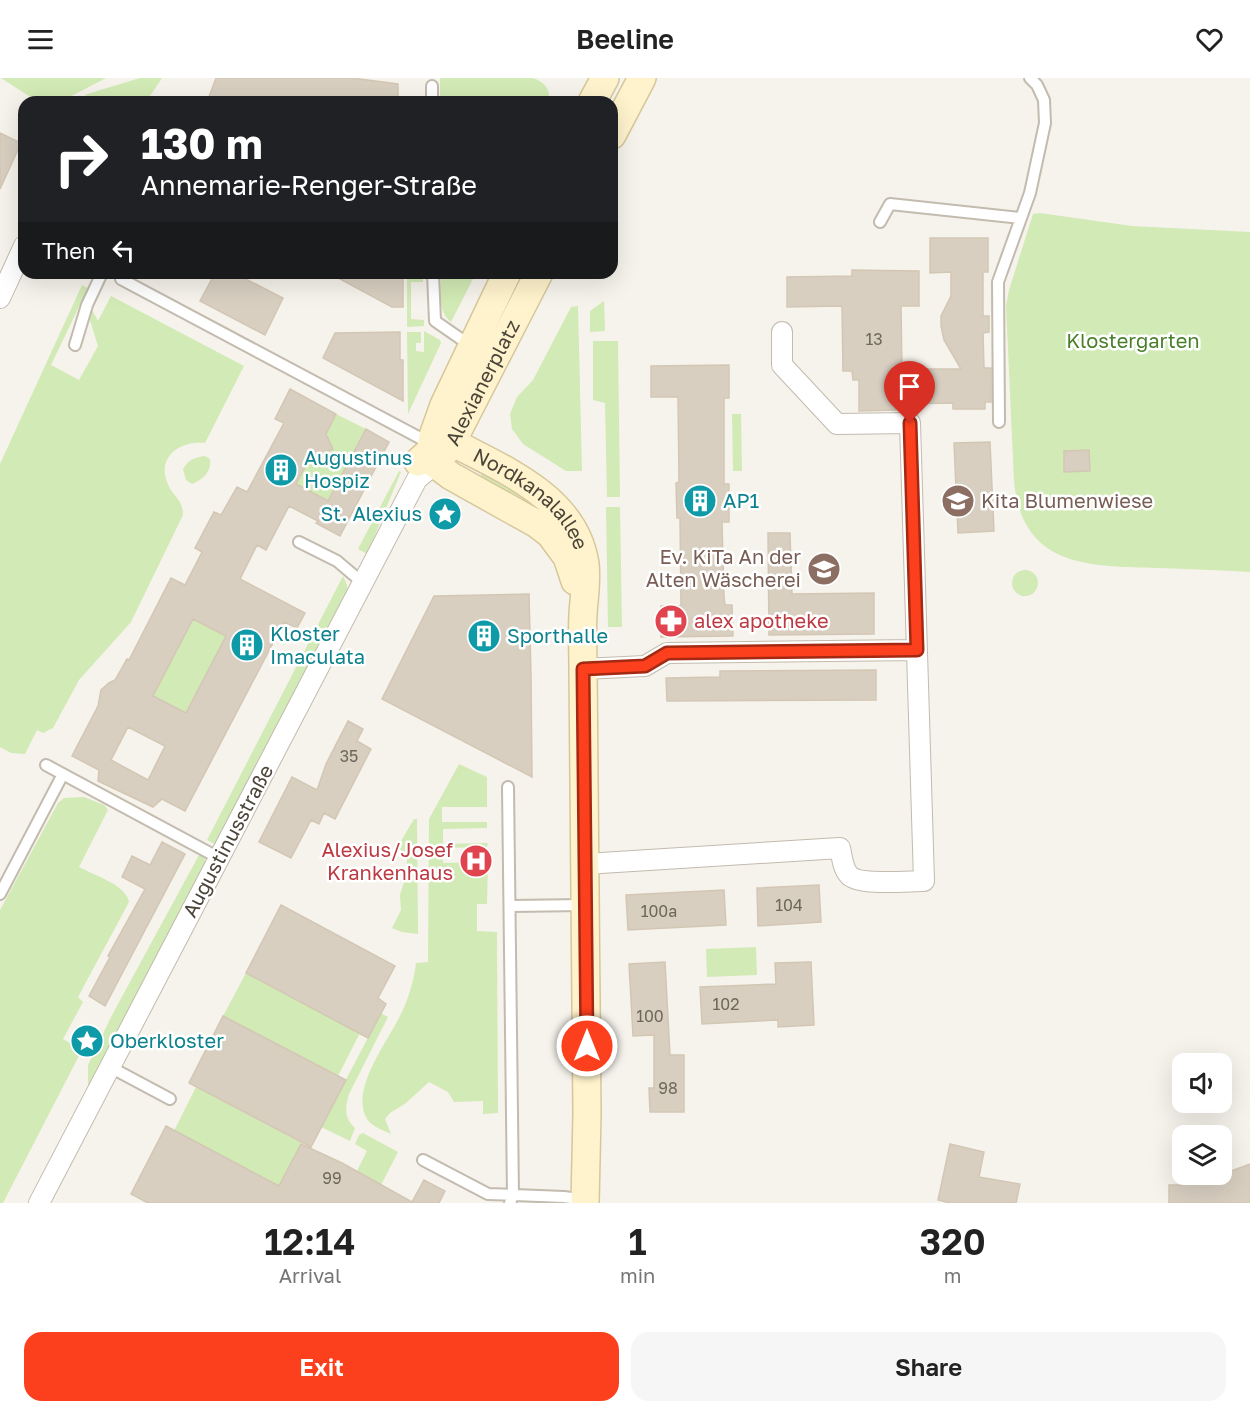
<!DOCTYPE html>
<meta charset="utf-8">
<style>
body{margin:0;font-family:"Golos Text",sans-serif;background:#f6f6f6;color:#222;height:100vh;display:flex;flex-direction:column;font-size:22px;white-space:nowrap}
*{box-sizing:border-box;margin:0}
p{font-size:20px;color:#767676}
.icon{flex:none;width:33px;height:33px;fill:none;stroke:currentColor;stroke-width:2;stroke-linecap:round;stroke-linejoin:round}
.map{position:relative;height:1125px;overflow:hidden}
.side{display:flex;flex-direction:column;background:#fff;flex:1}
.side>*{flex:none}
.guide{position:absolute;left:18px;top:18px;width:600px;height:183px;border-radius:18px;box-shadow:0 6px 24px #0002;background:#202124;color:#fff;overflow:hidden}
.controls{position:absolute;left:1172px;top:975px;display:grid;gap:12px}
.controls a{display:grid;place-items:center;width:60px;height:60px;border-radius:12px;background:#fff;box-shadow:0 6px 24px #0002;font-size:30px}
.pin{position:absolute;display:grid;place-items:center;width:51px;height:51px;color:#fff;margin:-62px -26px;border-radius:50% 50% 50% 0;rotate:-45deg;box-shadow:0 0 6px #0007}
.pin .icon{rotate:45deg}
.me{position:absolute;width:66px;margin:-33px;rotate:0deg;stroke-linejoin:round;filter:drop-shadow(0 0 4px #0008)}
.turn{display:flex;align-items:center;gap:21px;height:126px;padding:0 24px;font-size:27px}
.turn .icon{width:78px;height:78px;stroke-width:2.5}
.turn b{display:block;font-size:42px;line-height:51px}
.then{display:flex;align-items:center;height:57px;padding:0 24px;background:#0003;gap:12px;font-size:22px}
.eta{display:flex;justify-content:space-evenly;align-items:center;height:102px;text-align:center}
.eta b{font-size:36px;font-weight:600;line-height:42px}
.primary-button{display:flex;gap:12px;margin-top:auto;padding:12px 24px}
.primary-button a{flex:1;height:69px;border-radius:18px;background:#fc3f1d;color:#fff;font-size:24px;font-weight:600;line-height:69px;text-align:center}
.primary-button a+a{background:#f6f6f6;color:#222}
header{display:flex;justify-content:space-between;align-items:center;height:78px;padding:0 24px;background:#fff;font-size:27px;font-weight:600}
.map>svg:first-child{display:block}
</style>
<header><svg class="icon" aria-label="menu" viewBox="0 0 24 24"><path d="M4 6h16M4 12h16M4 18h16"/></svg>Beeline<svg class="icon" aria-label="heart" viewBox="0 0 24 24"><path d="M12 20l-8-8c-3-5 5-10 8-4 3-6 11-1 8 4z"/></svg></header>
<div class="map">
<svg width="1250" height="1125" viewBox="0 0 1250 1125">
<rect width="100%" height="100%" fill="#f6f3ec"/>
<!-- green -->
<path fill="#d2eab5" d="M 1,0 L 106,0 L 60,24 L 38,24 Z
M 140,0 L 162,0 L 146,24 L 109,24 L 84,17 Z
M 440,0 L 533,0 C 544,4 552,12 548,24 L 440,24 Z
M 1040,135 L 1132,148 L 1250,154 L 1250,494 C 1219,492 1188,491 1157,490 C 1089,488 1023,490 1014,404 L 1006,228 L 1009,212 L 1033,136 Z
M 407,195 L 411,195 L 411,198 L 423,198 L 423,204 L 411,204 L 411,241 L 424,242 L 424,248 L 407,249 Z
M 441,195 L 476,195 L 451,244 C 437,234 441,211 441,195 Z
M 82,207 L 88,210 L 51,287 L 79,302 L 98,268 L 88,236 L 91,230 L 98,243 L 111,218 L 244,288 L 205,365 C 181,362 157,378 167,404 C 172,419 183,420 183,437 L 131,544 L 79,602 L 53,650 L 43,655 L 37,652 L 25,676 L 11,675 L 0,669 L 0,386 Z
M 604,223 L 605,253 L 590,254 L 590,233 Z
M 578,228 L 582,393 L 566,393 L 523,366 L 512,351 L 510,336 L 517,319 L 533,302 L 571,229 Z
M 424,253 L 440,262 L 441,265 L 408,336 L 407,254 L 421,254 L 421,265 L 416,265 L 416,273 L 424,274 Z
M 593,263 L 618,263 L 620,419 L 607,419 L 605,325 L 593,322 Z
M 336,336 L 366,351 L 328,423 L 296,406 L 312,375 L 316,378 L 322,375 L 328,361 L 326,356 Z
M 732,336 L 741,336 L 742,393 L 733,393 Z
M 205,378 L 210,381 C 212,394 202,402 192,406 L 186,402 L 183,391 C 188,382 195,379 205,378 Z
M 399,393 L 401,394 L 367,476 L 358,471 Z
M 483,394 L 520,414 L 556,443 L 477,404 Z
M 606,429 L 620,429 L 622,549 L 608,549 Z
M1012 505a13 13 0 1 1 26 0a13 13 0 1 1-26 0Z
M 343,498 L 347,507 L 347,516 L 216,767 L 207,762 Z
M 193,541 L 226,558 L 186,635 L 153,618 Z
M 459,686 L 487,699 L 487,729 L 442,729 L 442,744 L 487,744 L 487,750 L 443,751 L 443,766 L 488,765 L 487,769 L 443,770 L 443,785 L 488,784 L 487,826 L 477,826 L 477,853 L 497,854 L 498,1035 L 483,1036 L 483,1023 L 454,1024 L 448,1014 L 429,1004 L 406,1025 L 390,1035 L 385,1041 L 391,1056 C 381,1051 369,1048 365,1037 C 353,1008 387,964 400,938 C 408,923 414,902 416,885 L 428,884 L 429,741 Z
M 84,719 L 104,727 L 108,732 L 79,789 C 93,797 127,807 129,824 L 78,919 L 83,924 L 63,961 L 82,972 L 3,1125 L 0,1125 L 0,832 L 58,725 L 64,720 Z
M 414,741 L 417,741 L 418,856 L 402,854 L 392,850 L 401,832 L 400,817 L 406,797 L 407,780 L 404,774 L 397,770 Z
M 199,777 L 204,779 L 206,786 L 88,1011 L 88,987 L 112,937 Z
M 756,869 L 757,897 L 707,899 L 706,871 Z
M 246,895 L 360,955 L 338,998 L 223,938 Z
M 381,935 L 388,939 L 349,1016 C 345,1030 344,1040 355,1050 L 350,1063 L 321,1049 Z
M 196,1009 L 302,1065 L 279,1108 L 174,1053 Z
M 363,1055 L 398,1074 L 381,1107 L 357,1093 L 367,1073 L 355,1066 L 359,1057 Z"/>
<!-- building -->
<path fill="#d8cfc1" stroke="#d3c7b4" stroke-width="1.5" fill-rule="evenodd" d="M 216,0 L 352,0 L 398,6 L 398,24 L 207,24 Z
M 0,55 L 21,65 L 0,111 Z
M 930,160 L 988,160 L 988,194 L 983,194 L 983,238 L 989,238 L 989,254 L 983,255 L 984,290 L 991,290 L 991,324 L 985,324 L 985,331 L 953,331 L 953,325 L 895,326 L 896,332 L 859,333 L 859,302 L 853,302 L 852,293 L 843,293 L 842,228 L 787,229 L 787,199 L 852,198 L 852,192 L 919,193 L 919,228 L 901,228 L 902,291 L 961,291 L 944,262 L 941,248 L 941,238 L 951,218 L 951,194 L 930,195 Z
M 215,195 L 234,195 L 283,220 L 265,257 L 200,223 Z
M 329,195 L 403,195 L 403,229 L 392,229 Z
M 400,254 L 400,282 L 403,282 L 403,323 L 323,280 L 335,255 Z
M 729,287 L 729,320 L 724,320 L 724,406 L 729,406 L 729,444 L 722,444 L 724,518 L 725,527 L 732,527 L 733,558 L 661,559 L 661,528 L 681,528 L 680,440 L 677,440 L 676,405 L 679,404 L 678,319 L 651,319 L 651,288 Z
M 290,311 L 336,336 L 326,356 L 333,371 L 310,380 L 296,406 L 328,423 L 366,351 L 389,364 L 340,458 L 316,445 L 318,443 L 289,428 L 266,472 L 257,467 L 240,501 L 305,535 L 297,550 L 284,544 L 185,733 L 162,721 L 153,729 L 98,703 L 99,692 L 72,678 L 98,628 L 101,612 L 109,605 L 115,602 L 127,581 L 129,582 L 171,500 L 185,507 L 202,474 L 195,470 L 214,434 L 221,437 L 237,409 L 247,414 L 284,345 L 275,341 ZM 193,541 L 226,558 L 186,635 L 153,618 ZM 128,649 L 165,668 L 148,702 L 111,682 Z
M 990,364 L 994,453 L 958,455 L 954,365 Z
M 1089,372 L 1090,393 L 1064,394 L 1064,373 Z
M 768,455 L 790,455 L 792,516 L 874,515 L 874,556 L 769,557 Z
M 529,516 L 531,597 L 532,699 L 382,621 L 434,518 Z
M 876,592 L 876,622 L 667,623 L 666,600 L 720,599 L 720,593 Z
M 348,643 L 363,651 L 357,663 L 371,671 L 335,741 L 324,735 L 319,746 L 311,742 L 291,780 L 259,764 L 292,699 L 317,712 L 326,686 Z
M 162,764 L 185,776 L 105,928 L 89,918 L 110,879 L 108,878 L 145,811 L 122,799 L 132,778 L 150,787 Z
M 819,807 L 821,844 L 758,848 L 757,810 Z
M 724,812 L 726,847 L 628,852 L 626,817 Z
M 281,827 L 395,888 L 378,920 L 386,926 L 368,960 L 246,895 Z
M 665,884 L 670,977 L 684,977 L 684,1034 L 650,1034 L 649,1010 L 654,1010 L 654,957 L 633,958 L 629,886 Z
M 811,884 L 814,947 L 778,949 L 778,942 L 702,946 L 700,909 L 776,906 L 775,885 Z
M 223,938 L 346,1002 L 311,1069 L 189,1005 Z
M 166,1048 L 279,1108 L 301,1066 L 342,1085 L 412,1124 L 424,1102 L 445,1113 L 439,1125 L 148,1125 L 131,1116 Z
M 950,1066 L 984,1074 L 979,1099 L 1020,1106 L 1016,1125 L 950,1125 L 938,1122 Z
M 1250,1086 L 1250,1125 L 1169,1125 L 1169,1107 L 1183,1107 L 1182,1100 L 1193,1096 L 1223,1096 Z"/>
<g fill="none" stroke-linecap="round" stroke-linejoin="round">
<!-- lane casing -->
<g stroke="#c2bbae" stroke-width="14">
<path id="lane" d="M 432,8 L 432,24
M 880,144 L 890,126 L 1021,140
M 433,195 L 435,243 L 461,261
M 121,201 L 420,360
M 75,267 L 87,227 L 102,195
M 999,344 L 998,204 L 1030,115 L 1045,45 L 1044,22 L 1037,7 L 1030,0
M 299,464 L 337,483 L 363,505
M 46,687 L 219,780
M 508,709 L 513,1117 L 510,1125
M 0,816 L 63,696
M 510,828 L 584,827
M 110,989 L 170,1021
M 423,1082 L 488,1116 L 564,1119 L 585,1122"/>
</g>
<!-- street casing -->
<g stroke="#c2bbae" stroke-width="22">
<path id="street" d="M 0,220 L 24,168
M 583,591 L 645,588 L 667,575 L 917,572
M 585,786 L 840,770 C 842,779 843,791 849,797 C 859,808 908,803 924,803 L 910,345 L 837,346 L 782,287 L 782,254
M 39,1125 L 417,401 L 435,386"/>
</g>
<!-- secondary casing -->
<g stroke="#d6c79b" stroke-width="30">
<g id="secondary">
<path d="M 592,24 L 605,0"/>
<path d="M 612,57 L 642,0"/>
<path d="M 507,195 L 444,327 L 433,358 L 431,371 L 432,380 L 435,386 L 451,398 L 537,446 L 550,456 L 567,479 L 575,503"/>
<path id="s1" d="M 442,378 L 452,364 L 539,195"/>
<path id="s2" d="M 418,384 L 438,366 L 452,364 C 504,392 575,419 585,486 C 587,503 584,519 583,536 C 582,554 583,573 583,591 L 587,1036 L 585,1125"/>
</g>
</g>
<!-- lane -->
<use href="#lane" stroke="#fff" stroke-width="10"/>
<!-- street -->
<use href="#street" stroke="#fff" stroke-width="20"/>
<!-- secondary -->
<use href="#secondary" stroke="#fff3cd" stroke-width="27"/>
</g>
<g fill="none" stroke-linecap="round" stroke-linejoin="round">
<!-- route casing -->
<g stroke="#a42913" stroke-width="15">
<path id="route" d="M 587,968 L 583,591 L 645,588 L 667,575 L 917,572 L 910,345"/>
</g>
<!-- route -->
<use href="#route" stroke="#fc3f1d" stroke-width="10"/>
</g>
<!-- icons -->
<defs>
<g id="building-disc" transform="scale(1.725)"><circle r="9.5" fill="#0f9aa8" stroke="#fff"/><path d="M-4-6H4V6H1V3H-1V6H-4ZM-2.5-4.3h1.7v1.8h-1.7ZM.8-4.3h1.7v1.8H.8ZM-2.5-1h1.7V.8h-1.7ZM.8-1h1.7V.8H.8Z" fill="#fff"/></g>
<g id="school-disc" transform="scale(1.725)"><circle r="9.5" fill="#8d6e63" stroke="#fff"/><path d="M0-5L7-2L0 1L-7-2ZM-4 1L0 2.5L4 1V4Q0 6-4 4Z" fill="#fff"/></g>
<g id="sight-disc" transform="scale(1.725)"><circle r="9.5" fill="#0f9aa8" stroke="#fff"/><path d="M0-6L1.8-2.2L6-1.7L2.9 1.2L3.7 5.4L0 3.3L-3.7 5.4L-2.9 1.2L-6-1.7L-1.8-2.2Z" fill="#fff"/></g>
<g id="pharmacy-disc" transform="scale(1.725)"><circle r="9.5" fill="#e0444e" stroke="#fff"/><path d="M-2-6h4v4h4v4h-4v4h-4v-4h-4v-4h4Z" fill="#fff"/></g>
<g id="hospital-disc" transform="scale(1.725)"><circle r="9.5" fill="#e0444e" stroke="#fff"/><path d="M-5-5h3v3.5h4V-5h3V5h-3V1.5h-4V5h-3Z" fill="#fff"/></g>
</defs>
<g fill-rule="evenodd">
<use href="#building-disc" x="281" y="392"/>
<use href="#building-disc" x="700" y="423"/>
<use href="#school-disc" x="958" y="423"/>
<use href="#sight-disc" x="445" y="436"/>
<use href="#school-disc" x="824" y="491"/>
<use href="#pharmacy-disc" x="671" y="543"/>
<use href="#building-disc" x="484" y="558"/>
<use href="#building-disc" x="247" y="567"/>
<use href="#hospital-disc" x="476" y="783"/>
<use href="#sight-disc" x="87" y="963"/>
</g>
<g text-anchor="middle" stroke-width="5" stroke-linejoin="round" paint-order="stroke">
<!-- number labels -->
<g font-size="16" fill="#6e675b">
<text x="874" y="267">13</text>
<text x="349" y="684">35</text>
<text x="789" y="833">104</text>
<text x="659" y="839">100a</text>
<text x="726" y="932">102</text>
<text x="650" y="944">100</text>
<text x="668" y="1016">98</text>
<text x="332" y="1106">99</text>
</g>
<!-- park labels -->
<g font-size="20" fill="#4a7f2a" stroke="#fff">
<text x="1133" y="270">Klostergarten</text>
</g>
<!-- street labels -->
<g font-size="20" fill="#4b4439" stroke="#fff">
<text dy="7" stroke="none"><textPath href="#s1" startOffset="84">Alexianerplatz</textPath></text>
<text dy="7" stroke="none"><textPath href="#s2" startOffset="140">Nordkanalallee</textPath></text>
<text transform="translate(228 763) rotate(-62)" y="7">Augustinusstraße</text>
</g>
<!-- culture labels -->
<g font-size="20" fill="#0d838f" stroke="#fff" text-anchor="start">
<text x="304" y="387">Augustinus<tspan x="304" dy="23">Hospiz</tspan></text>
<text x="723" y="430">AP1</text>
<text x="422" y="443" text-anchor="end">St. Alexius</text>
<text x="270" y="563">Kloster<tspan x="270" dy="23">Imaculata</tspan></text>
<text x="507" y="565">Sporthalle</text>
<text x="110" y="970">Oberkloster</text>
</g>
<!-- education labels -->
<g font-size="20" fill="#785e54" stroke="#fff" text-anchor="start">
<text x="981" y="430">Kita Blumenwiese</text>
<text x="801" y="486" text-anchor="end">Ev. KiTa An der<tspan x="801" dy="23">Alten Wäscherei</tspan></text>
</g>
<!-- health labels -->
<g font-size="20" fill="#be3a42" stroke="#fff" text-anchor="start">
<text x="694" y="550">alex apotheke</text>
<text x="453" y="779" text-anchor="end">Alexius/Josef<tspan x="453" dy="23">Krankenhaus</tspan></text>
</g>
</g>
</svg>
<div class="controls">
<a><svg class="icon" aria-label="sound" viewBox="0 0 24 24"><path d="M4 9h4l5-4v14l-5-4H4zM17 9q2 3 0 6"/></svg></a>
<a><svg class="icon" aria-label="layers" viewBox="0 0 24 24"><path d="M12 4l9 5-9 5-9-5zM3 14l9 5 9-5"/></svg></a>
</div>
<div class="pin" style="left:910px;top:345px;background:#d93025"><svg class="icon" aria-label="arrive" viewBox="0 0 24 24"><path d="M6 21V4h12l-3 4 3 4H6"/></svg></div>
<svg class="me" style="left:587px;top:968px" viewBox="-20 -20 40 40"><circle r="17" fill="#fc3f1d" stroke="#fff" stroke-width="3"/><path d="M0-11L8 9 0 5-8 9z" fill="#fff"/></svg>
<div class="guide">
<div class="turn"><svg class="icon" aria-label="right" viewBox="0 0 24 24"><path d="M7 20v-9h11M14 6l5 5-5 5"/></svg><div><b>130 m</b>Annemarie-Renger-Straße</div></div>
<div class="then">Then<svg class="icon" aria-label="left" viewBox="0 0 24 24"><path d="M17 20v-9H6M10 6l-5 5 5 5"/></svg></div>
</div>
</div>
<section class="side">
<div class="eta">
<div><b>12:14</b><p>Arrival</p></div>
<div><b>1</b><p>min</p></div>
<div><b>320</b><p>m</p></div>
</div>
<div class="primary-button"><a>Exit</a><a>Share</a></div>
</section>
